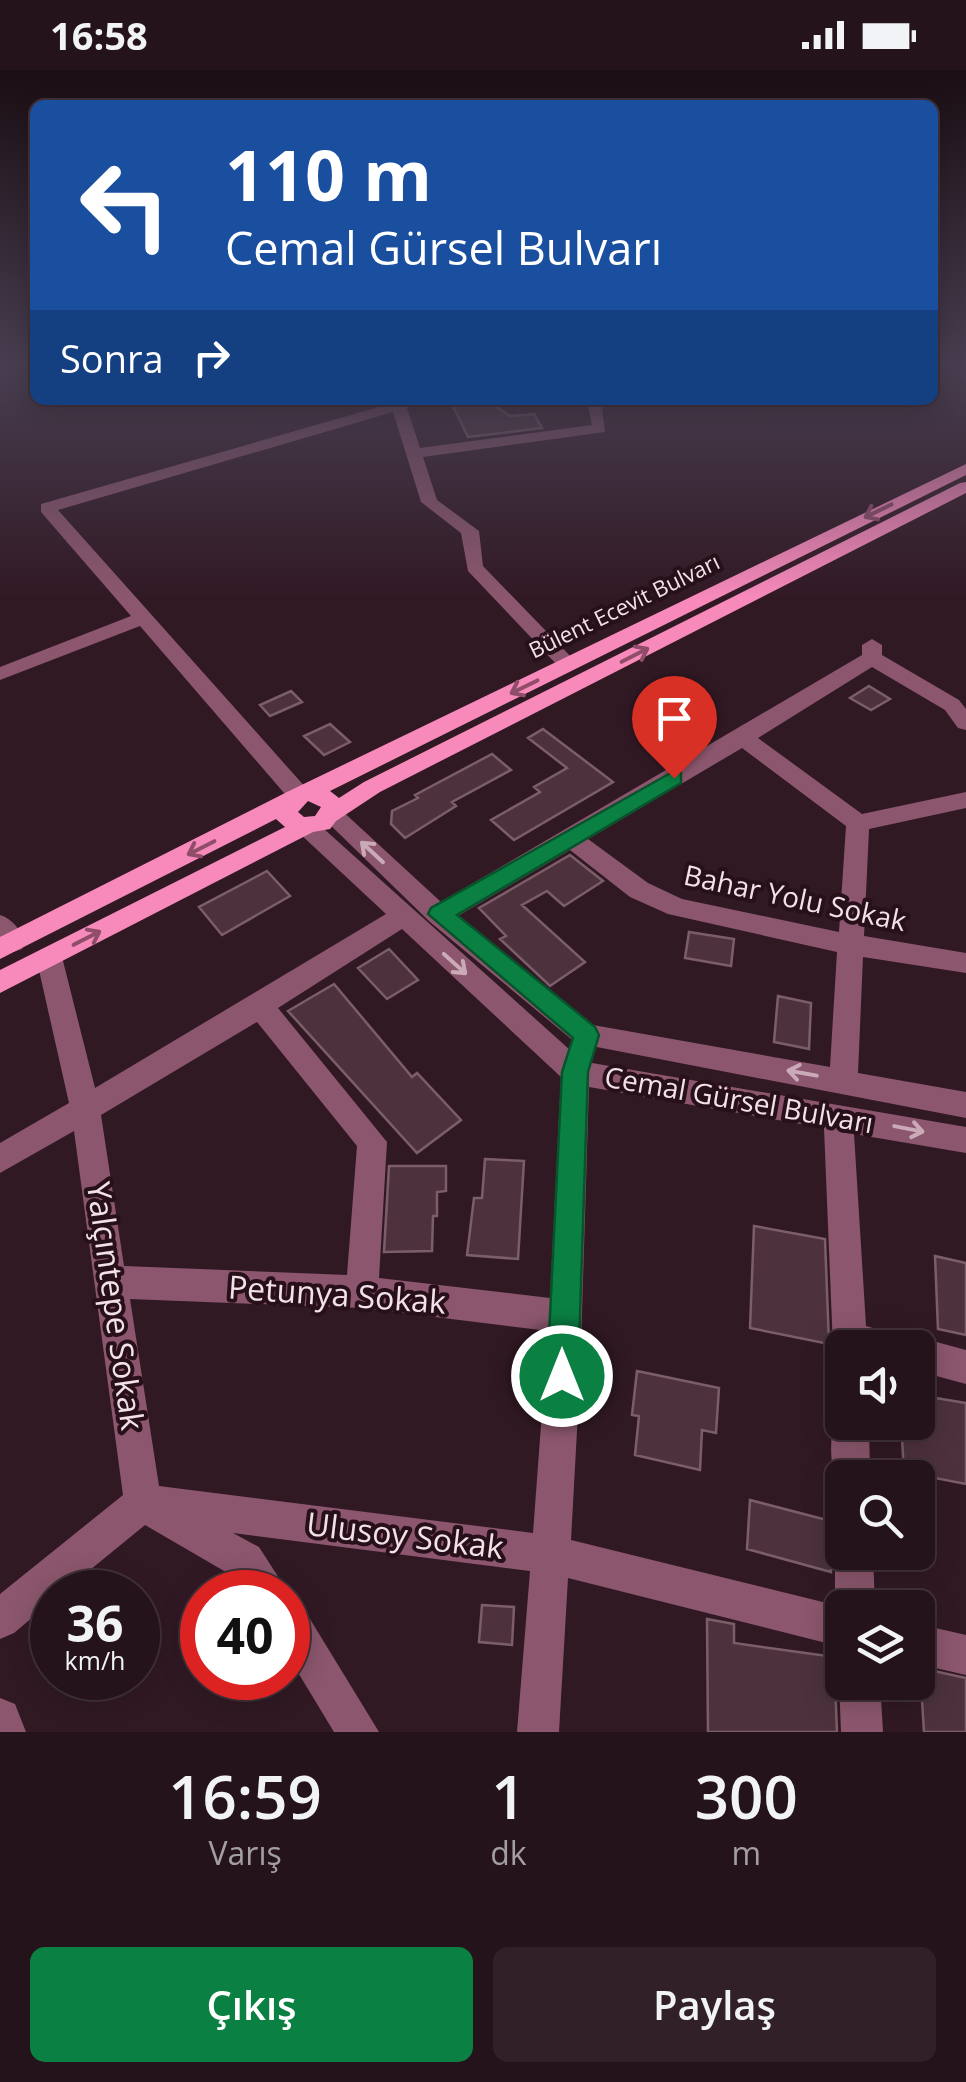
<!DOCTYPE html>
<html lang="tr">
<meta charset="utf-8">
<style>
body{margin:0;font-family:"Open Sans",sans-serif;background:#312028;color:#f1f3f6;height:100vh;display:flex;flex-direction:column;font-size:38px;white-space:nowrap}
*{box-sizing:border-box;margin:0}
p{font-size:32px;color:#a39ea3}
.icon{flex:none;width:55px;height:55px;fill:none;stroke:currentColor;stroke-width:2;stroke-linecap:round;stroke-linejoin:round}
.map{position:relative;height:1662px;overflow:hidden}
.details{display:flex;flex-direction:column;background:#25131b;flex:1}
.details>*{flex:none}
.hud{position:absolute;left:30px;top:30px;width:908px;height:305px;border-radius:15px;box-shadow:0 5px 25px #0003,0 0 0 2px #42323a;background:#1a4fa0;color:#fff;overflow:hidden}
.controls{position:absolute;left:825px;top:1260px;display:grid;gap:20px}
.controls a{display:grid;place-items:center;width:110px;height:110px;border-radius:15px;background:#25131b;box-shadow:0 5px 25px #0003,0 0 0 2px #42323a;font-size:50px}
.speed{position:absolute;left:30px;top:1500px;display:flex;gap:20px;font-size:50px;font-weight:700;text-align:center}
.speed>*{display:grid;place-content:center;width:130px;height:130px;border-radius:50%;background:#25131b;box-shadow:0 5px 25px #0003,0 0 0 2px #42323a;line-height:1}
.speed small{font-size:25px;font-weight:400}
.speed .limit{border:15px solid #d22;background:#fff;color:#111}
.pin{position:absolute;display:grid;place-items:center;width:85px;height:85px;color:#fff;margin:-102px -42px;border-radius:50% 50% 50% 0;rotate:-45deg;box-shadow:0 0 10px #0007}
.pin .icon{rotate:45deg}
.me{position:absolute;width:110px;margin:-55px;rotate:0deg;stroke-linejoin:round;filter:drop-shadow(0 0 8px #0008)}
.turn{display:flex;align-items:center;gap:35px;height:210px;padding:0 30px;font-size:45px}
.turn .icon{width:130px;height:130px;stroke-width:2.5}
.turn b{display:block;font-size:70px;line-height:85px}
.then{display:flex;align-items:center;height:95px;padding:0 30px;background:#0003;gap:20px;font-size:38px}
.eta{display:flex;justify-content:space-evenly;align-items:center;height:170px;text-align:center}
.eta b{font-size:60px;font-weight:600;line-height:70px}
.action{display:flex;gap:20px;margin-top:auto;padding:20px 30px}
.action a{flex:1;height:115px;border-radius:15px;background:#0b8043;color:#fff;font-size:40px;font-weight:600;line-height:115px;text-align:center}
.action a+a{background:#312028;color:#f1f3f6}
.status{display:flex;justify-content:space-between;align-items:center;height:70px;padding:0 50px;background:#25131b;direction:ltr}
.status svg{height:28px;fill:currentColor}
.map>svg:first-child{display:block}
</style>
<div class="status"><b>16:58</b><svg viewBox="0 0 49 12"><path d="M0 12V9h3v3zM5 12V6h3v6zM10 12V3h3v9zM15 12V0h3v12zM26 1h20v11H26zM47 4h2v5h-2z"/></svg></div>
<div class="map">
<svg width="966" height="1662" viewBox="0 0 966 1662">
<rect width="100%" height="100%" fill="#311924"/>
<!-- building -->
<path fill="#4d323d" stroke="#7c5e6a" stroke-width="2.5" d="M 450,330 L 486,330 L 510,346 L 534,344 L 542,358 L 468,367 Z
M 869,616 L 890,629 L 871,640 L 850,628 Z
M 291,621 L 302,632 L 270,646 L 260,635 Z
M 330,654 L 350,672 L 324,685 L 304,666 Z
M 543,659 L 613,712 L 514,770 L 491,750 L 540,722 L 534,717 L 567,698 L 528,668 Z
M 492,684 L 511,700 L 452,732 L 456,736 L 405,768 L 391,754 L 392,741 L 418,728 L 415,725 Z
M 570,785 L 603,811 L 564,836 L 547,821 L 522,835 L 585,892 L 550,916 L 500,869 L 506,866 L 479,838 Z
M 267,801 L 290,826 L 222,865 L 199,837 Z
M 689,862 L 734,869 L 731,896 L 685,888 Z
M 389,879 L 418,910 L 387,929 L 358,898 Z
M 334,914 L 412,1007 L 417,1003 L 461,1050 L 417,1083 L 288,941 Z
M 778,926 L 811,933 L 809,979 L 774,972 Z
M 485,1089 L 524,1091 L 518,1189 L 467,1185 L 474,1128 L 482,1128 Z
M 389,1096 L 446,1096 L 446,1121 L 437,1122 L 437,1146 L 433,1146 L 432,1181 L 384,1182 Z
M 754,1156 L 825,1169 L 829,1274 L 750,1258 Z
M 935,1186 L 966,1193 L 966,1265 L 938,1259 Z
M 637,1301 L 719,1318 L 716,1363 L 702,1360 L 700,1400 L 635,1385 L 639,1346 L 632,1345 Z
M 918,1325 L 966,1333 L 966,1414 L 904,1402 L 901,1352 L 918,1352 Z
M 750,1430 L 842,1454 L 842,1465 L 831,1482 L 831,1502 L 747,1479 Z
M 482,1535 L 514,1537 L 512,1575 L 479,1572 Z
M 707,1549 L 734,1554 L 734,1573 L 842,1588 L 835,1612 L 837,1662 L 708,1662 Z
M 920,1598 L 966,1608 L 966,1662 L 924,1662 Z"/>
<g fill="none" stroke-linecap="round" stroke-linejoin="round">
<!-- minor -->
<path fill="#8c576e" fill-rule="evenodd" d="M 403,330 L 426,330 L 407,338 L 420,378 L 592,355 L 587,330 L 601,330 L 605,362 L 423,387 L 437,430 L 479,461 L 483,496 L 575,591 L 575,599 L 561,599 L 468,501 L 461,463 L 421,432 L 393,342 L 58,440 L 307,719 L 310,725 L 307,731 L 291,731 L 140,556 L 0,610 L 0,597 L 131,546 L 41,442 L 41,434 Z
M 872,569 L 882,575 L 882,585 L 959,630 L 966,639 L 966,660 L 958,658 L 945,640 L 872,597 L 758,668 L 862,744 L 966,722 L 966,738 L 869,759 L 864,866 L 966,883 L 966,903 L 863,887 L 858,1003 L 966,1022 L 966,1048 L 576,973 L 430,852 L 319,744 L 331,736 L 339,738 L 441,832 L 862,585 L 862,575 ZM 742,678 L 846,756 L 839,862 L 682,829 L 648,813 L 588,769 ZM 570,780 L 630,827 L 668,844 L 837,882 L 830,997 L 593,955 L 458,846 Z
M 306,748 L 314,750 L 570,980 L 579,977 L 589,980 L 592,993 L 966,1057 L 966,1083 L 854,1064 L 866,1256 L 900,1266 L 904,1276 L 918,1267 L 966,1280 L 966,1314 L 918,1301 L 918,1278 L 842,1278 L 842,1292 L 838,1290 L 833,1278 L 824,1058 L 589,1017 L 580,1306 L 571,1470 L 835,1535 L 835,1482 L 842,1468 L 842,1482 L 873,1482 L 875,1538 L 842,1538 L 842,1577 L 568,1508 L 559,1662 L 517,1662 L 530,1501 L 233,1463 L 259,1477 L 288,1522 L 244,1522 L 231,1505 L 145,1455 L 63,1522 L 52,1522 L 52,1531 L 14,1563 L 0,1569 L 0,1524 L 123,1425 L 74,1061 L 0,1103 L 0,1073 L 69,1033 L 36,887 L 40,880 L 49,877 L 58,880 L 62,887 L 95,1018 L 386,844 L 298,762 L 294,756 L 298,750 ZM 402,859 L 561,1007 L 550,1228 L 379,1208 L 387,1072 L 278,938 ZM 257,952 L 357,1076 L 347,1205 L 124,1196 L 101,1045 ZM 130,1229 L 362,1238 L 548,1261 L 533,1463 L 159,1416 Z
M 0,845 C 13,849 20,860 26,872 L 22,879 L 13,882 L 0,874 Z
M 842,1338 L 842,1352 L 869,1352 L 870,1408 L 842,1408 L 842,1422 C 828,1407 827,1353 842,1338 Z
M 288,1530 L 302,1536 L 379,1662 L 334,1662 L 288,1586 Z
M 918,1554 L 966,1565 L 966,1605 L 918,1594 Z
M 842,1602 L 842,1612 L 880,1612 L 883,1662 L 841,1662 L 839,1612 Z
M 0,1628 L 15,1634 L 26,1662 L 0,1662 Z"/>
<!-- major -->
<path fill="#f88abb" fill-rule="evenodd" d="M 966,394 L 966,405 L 330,721 L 339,728 L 364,712 L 960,413 L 966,412 L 966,423 L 380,722 L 336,751 L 330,759 L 313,762 L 0,923 L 0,900 L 285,757 L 276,749 L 0,889 L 0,867 L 285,723 ZM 308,731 L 321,737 L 315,746 L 304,747 L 298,742 Z"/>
</g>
<!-- one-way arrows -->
<defs><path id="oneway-shaft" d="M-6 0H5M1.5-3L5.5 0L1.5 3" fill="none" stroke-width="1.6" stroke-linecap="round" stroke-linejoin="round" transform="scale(2.5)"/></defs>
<g stroke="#904d6a">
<use href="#oneway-shaft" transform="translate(878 441) rotate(154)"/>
<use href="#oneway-shaft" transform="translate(635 585) rotate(-27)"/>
<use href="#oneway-shaft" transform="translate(524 617) rotate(154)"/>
<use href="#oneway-shaft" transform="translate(201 778) rotate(153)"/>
<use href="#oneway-shaft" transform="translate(87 868) rotate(-27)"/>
</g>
<g stroke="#caaab7">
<use href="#oneway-shaft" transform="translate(372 782) rotate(-137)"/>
<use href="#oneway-shaft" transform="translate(455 894) rotate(42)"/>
<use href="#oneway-shaft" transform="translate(802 1003) rotate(-170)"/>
<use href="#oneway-shaft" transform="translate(909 1059) rotate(11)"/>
</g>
<!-- sky -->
<linearGradient id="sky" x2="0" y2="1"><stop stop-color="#1b0e14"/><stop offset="0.56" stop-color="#483e50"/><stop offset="1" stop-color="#483e50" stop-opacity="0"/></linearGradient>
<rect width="966" height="529" fill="url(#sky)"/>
<!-- route -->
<path fill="#0b8043" stroke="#07532c" stroke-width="2.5" d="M 674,701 L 681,703 L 681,713 L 457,845 L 595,957 L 599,965 L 588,1002 L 578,1306 L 574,1317 L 562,1322 L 551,1317 L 547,1306 L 562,1002 L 573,968 L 428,844 L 431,838 Z"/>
<g text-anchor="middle" stroke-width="8" stroke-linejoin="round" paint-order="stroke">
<!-- far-street labels -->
<g font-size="22" fill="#f3e1e8" stroke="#27101a">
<text transform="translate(624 536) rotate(-26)" y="8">Bülent Ecevit Bulvarı</text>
</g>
<!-- street labels -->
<g font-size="28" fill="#f3e1e8" stroke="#27101a">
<text transform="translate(795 828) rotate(12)" y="10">Bahar Yolu Sokak</text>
<text transform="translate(739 1030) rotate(10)" y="10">Cemal Gürsel Bulvarı</text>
</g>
<!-- near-street labels -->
<g font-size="32" fill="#f3e1e8" stroke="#27101a">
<text transform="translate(337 1225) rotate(4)" y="11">Petunya Sokak</text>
<text transform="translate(115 1236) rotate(82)" y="11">Yalçıntepe Sokak</text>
<text transform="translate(405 1466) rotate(7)" y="11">Ulusoy Sokak</text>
</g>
</g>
</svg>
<div class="controls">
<a><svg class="icon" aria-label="sound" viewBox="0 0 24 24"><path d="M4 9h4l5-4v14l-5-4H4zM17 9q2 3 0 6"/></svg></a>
<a><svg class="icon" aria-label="search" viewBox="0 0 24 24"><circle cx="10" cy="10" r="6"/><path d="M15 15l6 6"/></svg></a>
<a><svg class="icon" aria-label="layers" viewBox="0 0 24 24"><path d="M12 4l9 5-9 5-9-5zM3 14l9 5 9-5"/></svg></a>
</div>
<div class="speed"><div>36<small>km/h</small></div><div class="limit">40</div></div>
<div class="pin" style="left:674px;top:708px;background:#d93025"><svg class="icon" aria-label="arrive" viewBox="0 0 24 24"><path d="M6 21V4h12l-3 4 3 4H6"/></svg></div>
<svg class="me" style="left:562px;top:1306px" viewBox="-20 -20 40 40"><circle r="17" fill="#0b8043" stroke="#fff" stroke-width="3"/><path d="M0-11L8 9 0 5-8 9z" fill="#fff"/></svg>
<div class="hud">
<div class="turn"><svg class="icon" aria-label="left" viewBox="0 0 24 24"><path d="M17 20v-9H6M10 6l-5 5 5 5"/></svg><div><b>110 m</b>Cemal Gürsel Bulvarı</div></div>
<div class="then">Sonra<svg class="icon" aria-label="right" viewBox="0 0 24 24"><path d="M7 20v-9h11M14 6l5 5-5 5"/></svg></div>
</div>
</div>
<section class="details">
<div class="eta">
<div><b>16:59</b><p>Varış</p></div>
<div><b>1</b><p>dk</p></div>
<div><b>300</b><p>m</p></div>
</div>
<div class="action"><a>Çıkış</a><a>Paylaş</a></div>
</section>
